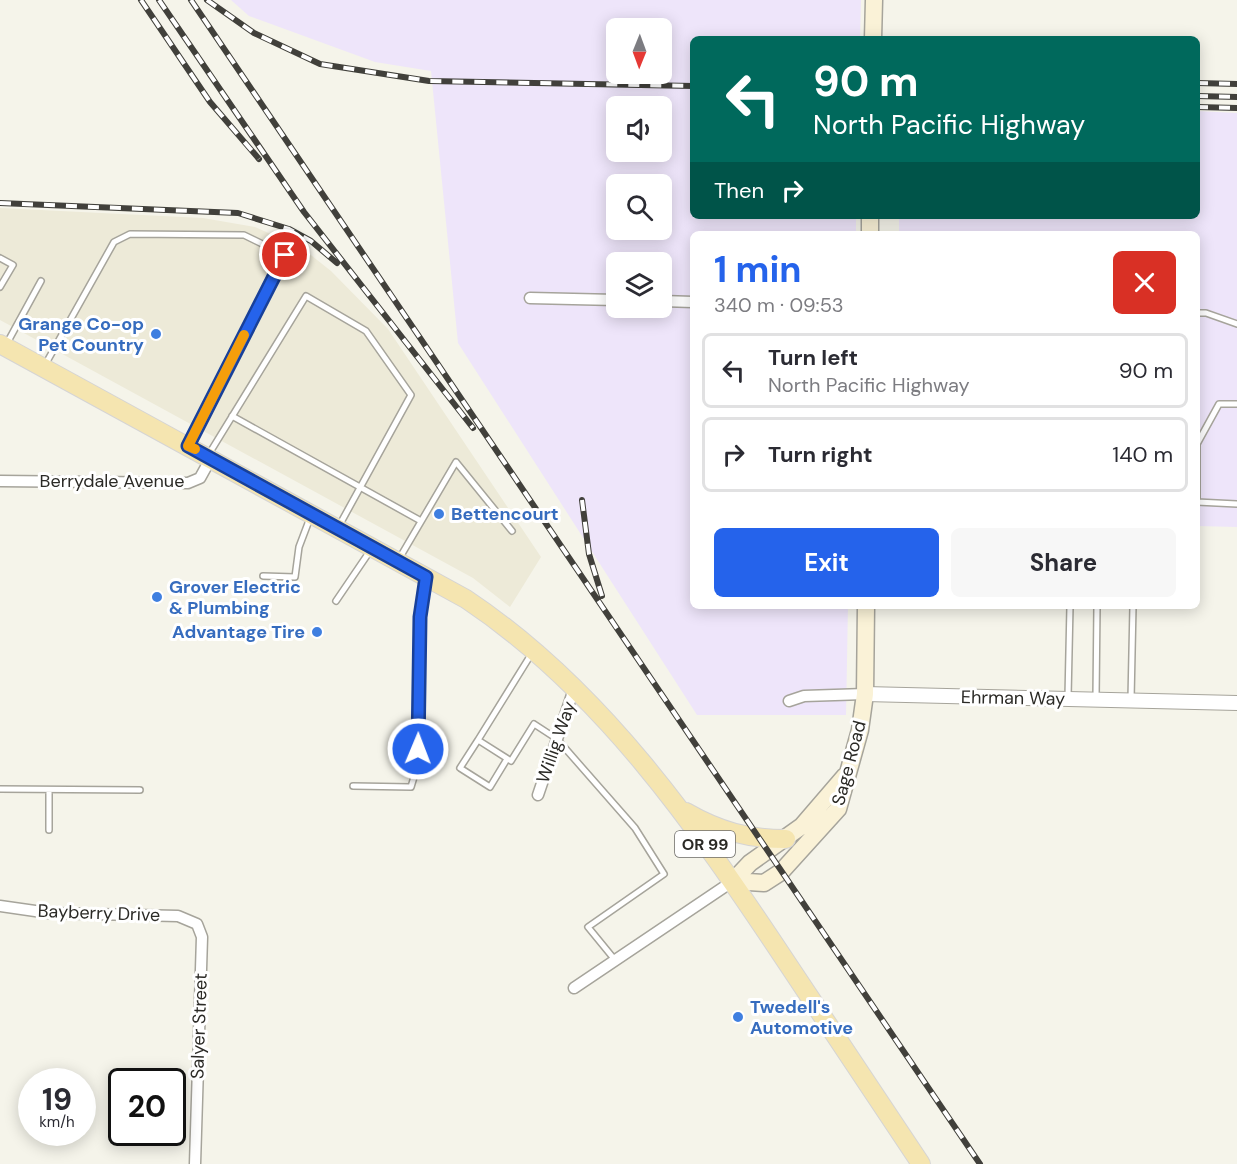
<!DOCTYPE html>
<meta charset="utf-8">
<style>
body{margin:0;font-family:"DM Sans",sans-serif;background:#f7f7f7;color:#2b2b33;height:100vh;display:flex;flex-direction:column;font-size:22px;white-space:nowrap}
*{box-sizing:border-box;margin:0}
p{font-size:20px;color:#7c7c81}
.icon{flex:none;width:33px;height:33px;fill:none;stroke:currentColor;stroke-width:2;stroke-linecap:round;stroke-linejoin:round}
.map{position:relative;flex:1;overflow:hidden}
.sheet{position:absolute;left:690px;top:231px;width:510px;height:378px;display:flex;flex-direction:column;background:#fff;border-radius:9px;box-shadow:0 3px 15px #0003}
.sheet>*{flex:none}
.top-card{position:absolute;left:690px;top:36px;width:510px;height:183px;border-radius:9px;box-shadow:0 3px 15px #0003;background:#00695c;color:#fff;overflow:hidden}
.needle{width:39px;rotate:181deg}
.fabs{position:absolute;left:606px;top:18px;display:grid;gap:12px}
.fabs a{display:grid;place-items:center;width:66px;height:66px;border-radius:9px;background:#fff;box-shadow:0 3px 15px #0003;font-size:30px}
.speed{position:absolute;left:18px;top:1068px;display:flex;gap:12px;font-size:30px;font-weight:700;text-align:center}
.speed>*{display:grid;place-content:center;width:78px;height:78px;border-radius:50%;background:#fff;box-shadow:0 3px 15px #0003;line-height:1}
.speed small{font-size:15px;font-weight:400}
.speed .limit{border:3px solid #111;border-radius:9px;background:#fff;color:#111}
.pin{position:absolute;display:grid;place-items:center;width:51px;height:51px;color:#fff;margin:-26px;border:3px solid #fff;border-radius:50%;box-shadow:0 2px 6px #0007}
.me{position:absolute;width:66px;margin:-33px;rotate:1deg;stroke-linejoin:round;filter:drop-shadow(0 0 4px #0008)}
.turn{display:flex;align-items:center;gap:21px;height:126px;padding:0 24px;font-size:27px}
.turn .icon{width:78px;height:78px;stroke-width:2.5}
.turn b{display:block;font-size:42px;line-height:51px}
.then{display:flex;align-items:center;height:57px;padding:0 24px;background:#0003;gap:12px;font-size:22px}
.round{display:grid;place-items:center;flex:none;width:63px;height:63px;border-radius:9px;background:#f7f7f7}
.headline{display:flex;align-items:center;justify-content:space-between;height:102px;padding:0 24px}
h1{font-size:36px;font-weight:700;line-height:45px;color:#2563eb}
.button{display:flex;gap:12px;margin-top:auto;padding:12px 24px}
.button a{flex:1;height:69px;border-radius:9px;background:#2563eb;color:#fff;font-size:24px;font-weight:700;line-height:69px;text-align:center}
.button a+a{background:#f7f7f7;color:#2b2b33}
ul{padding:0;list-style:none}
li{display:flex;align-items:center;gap:18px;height:75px;margin:0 12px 9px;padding:0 12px;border:3px solid #e1e1e2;border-radius:9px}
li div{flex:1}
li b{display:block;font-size:22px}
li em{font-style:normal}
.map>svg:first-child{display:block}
</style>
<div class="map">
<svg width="1237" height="1164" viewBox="0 0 1237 1164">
<rect width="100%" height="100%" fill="#f5f4ea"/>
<!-- built -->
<path fill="#edead8" d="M 0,208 L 203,218 L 255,227 L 302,248 L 331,271 L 388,329 L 541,557 L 510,607 L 473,578 L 0,320 Z"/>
<!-- industrial -->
<path fill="#eee5fa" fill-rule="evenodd" d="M 231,0 L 861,0 L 860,39 L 693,39 L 693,216 L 856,216 L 856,234 L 693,234 L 693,606 L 848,606 L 846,715 L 697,715 L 458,343 L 431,71 L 375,62 L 249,16 ZM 616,28 L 662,28 L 662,74 L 616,74 ZM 616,106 L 662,106 L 662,152 L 616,152 ZM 616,184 L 662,184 L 662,230 L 616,230 ZM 616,262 L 662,262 L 662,308 L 616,308 Z
M 1197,111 L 1237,113 L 1237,527 L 1197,526 L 1197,234 L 899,234 L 899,216 L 1197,216 Z"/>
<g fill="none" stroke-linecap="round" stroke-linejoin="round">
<!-- service casing -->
<g stroke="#a6a49b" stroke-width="8">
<path id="service" d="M 0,258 L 13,265 L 0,287
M 1197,313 L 1206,313 L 1237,324
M 6,345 L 41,281
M 45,365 L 114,242 L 130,234 L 244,235 L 285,255 L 189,444
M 1237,404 L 1219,404 L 1197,444 L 1197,502 L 1237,504
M 232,416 L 421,521
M 209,454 L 306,296 L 366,331 L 411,395 L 339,526
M 399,559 L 456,462 L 512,531
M 263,576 L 295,577 L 299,547 L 310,518
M 336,601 L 370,551
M 532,653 L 478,740 L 511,761 L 534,724 L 557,739 L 635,828 L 664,874 L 588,927 L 615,960
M 1068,697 L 1070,606
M 1096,697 L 1097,606
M 1131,699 L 1133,606
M 478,740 L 460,768 L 490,787 L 507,759
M 353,786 L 411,787 L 417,767 L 421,617 L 426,581
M 0,789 L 140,790
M 49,830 L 49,790"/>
</g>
<!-- minor casing -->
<g stroke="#a6a49b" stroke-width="13">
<path id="minor" d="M 530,298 L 616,300
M 662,301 L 693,302
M 0,481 L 188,483 L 200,478 L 211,458
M 789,701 L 804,696 L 865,694
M 538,795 L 574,689
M 0,906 L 49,913 L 178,916 L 197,924 L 202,937 L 195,1164
M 574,988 L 733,881"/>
</g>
<!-- tertiary casing -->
<g stroke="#a6a49b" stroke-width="16">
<path id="tertiary" d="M 865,694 L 1237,703"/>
</g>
<!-- secondary casing -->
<g stroke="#a6a49b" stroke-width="19">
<path id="secondary" d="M 873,39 L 874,0
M 870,234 L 870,216
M 733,881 L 764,883 L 781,872 L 838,809 L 860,730 L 865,694 L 866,606
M 733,881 L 750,863 L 802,826 L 845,776"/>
</g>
<!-- primary casing -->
<g stroke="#d5d4d4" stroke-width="20">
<path id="primary" d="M 0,344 L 466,599 C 601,689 696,826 785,960 C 831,1028 876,1096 921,1164
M 686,812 C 719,831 748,839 786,839"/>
</g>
<!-- service -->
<use href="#service" stroke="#fff" stroke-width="5"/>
<!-- minor -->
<use href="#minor" stroke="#fff" stroke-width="10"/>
<!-- tertiary -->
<use href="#tertiary" stroke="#fff" stroke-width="14"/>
<!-- secondary -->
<use href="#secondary" stroke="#faf2d7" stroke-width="16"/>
<!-- primary -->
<use href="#primary" stroke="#f5e5b0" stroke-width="18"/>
<!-- rail casing -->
<g stroke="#41403b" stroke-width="6">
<path id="rail" d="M 141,0 L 210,102 L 259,159
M 159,0 L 304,212 L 473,428
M 191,0 L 980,1164
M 207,0 L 254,33 L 320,64 L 429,81 L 693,86
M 1197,83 L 1237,84
M 1197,96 L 1237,97
M 1197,107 L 1237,108
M 0,203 L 238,213 L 289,229 L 311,241 L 337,263
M 582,500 L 589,554 L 602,596"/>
</g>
<!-- rail -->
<use href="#rail" stroke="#fff" stroke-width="4" stroke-dasharray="11" stroke-linecap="butt"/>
</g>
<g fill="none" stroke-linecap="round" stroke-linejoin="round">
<!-- route casing -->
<g stroke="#184099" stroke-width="15">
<path id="route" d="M 285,255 L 188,446 L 426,577 L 420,617 L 418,749"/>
</g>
<!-- route -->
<use href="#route" stroke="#2563eb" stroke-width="10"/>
<!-- slow -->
<path stroke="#f59e0b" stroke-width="10" d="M 195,449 L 188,446 L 244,335"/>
</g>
<!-- markers -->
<g fill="#3f7fe0" stroke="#fff" stroke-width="2">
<circle cx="156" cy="334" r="6"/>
<circle cx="439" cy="514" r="6"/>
<circle cx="157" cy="597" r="6"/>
<circle cx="317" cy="632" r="6"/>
<circle cx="738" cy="1017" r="6"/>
</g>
<g text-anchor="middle" stroke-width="6" stroke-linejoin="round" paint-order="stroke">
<!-- shield labels -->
<rect fill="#fff" stroke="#6b6a67" stroke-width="1.5" x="675" y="831" width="60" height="26" rx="4.5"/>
<g font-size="16" font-weight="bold" fill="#2b2a26">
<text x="705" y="850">OR 99</text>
</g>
<!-- shop labels -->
<g font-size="18" font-weight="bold" fill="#366cbe" stroke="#fff" text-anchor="start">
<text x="144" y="330" text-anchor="end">Grange Co-op<tspan x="144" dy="21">Pet Country</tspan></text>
<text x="451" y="520">Bettencourt</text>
<text x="169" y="593">Grover Electric<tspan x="169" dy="21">&amp; Plumbing</tspan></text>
<text x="305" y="638" text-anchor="end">Advantage Tire</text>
<text x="750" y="1013">Twedell's<tspan x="750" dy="21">Automotive</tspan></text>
</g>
<!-- street labels -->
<g font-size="18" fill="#2b2a26" stroke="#fff">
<text x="112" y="487">Berrydale Avenue</text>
<text transform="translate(1013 698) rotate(1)" y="6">Ehrman Way</text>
<text transform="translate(556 742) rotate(-71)" y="6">Willig Way</text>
<text transform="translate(849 763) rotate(-75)" y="6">Sage Road</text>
<text transform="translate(99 913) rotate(2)" y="6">Bayberry Drive</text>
<text transform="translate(199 1026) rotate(-88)" y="6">Salyer Street</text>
</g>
</g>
</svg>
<div class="fabs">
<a><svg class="needle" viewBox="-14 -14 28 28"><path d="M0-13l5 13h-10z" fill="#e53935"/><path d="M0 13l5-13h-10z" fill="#7c7c81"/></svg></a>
<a><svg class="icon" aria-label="sound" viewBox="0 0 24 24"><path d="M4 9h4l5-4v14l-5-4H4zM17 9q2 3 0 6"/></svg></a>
<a><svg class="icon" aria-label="search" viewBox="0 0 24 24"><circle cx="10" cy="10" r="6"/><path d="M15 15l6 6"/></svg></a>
<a><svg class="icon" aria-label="layers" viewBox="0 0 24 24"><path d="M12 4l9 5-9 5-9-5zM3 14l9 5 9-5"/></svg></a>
</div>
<div class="speed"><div>19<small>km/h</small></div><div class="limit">20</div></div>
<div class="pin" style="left:285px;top:255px;background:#d93025"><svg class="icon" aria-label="arrive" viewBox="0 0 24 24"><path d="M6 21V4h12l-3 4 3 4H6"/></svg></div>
<svg class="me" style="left:418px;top:749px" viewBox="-20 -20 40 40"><circle r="17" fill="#2563eb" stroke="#fff" stroke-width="3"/><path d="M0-11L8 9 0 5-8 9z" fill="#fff"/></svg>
<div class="top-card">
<div class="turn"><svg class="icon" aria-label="left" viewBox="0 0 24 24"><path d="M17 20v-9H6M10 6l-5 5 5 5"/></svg><div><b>90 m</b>North Pacific Highway</div></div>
<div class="then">Then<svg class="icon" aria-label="right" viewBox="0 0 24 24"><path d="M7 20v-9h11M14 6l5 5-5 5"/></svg></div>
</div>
<section class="sheet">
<div class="headline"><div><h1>1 min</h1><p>340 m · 09:53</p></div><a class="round" style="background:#d93025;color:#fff"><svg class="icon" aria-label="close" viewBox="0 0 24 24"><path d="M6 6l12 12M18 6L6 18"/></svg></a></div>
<ul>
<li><svg class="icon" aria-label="left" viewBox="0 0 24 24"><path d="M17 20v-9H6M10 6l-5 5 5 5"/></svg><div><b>Turn left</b><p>North Pacific Highway</p></div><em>90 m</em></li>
<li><svg class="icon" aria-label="right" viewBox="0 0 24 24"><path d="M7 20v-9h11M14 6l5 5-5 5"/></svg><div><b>Turn right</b></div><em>140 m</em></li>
</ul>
<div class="button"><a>Exit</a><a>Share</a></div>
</section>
</div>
